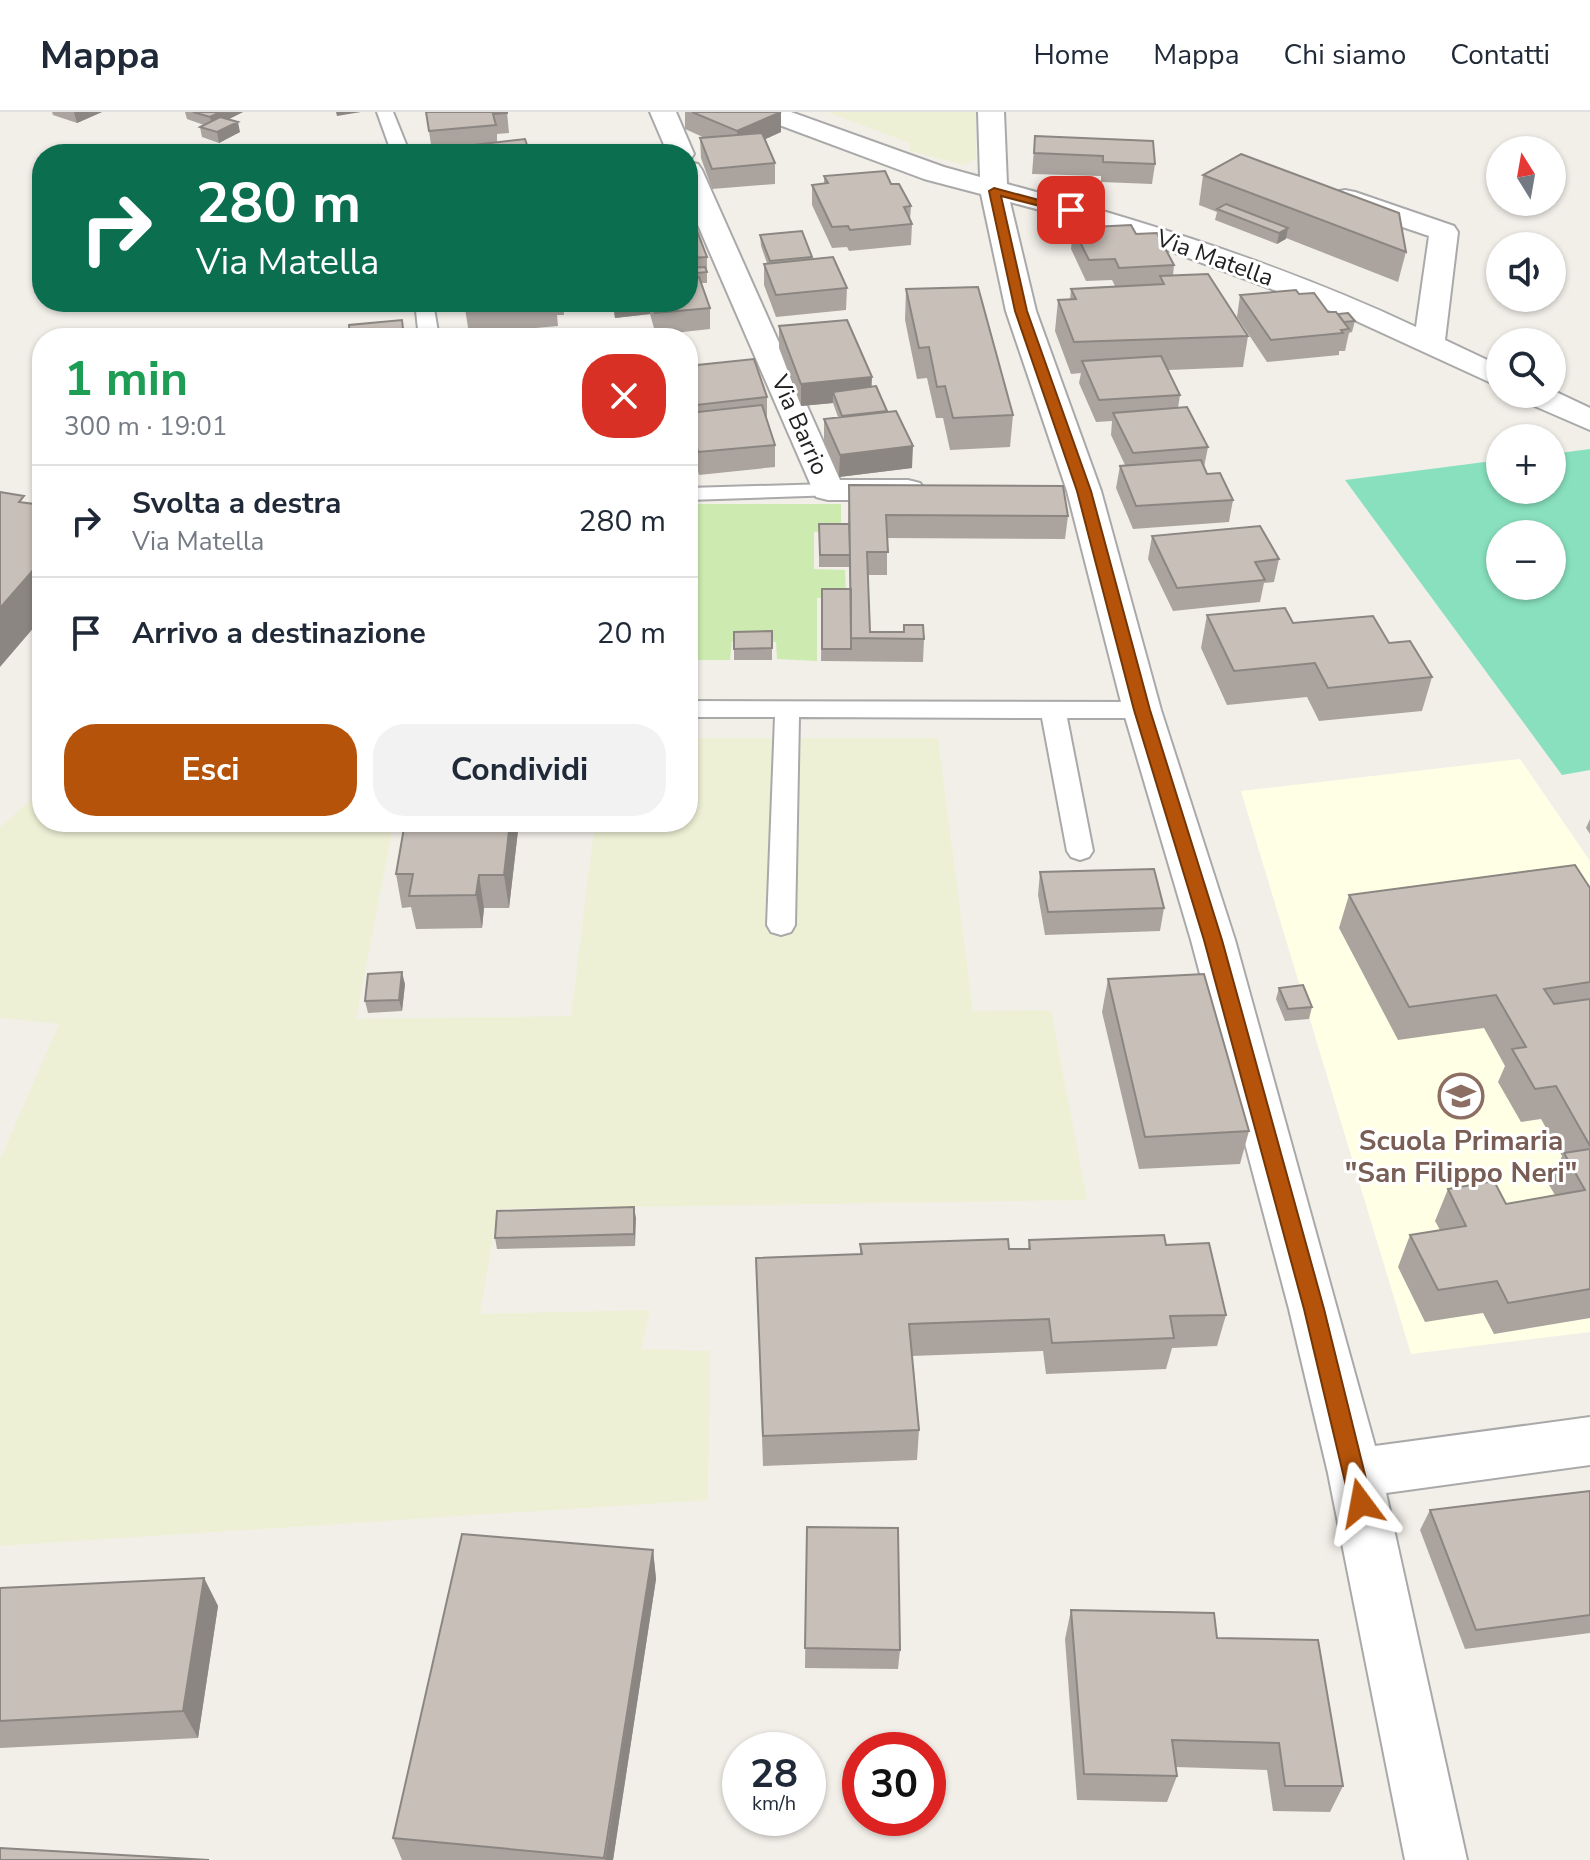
<!DOCTYPE html>
<html lang="it">
<meta charset="utf-8">
<style>
body{margin:0;font-family:"Nunito Sans",sans-serif;background:#f2f2f3;color:#1f2937;height:100vh;display:flex;flex-direction:column;font-size:30px;white-space:nowrap}
*{box-sizing:border-box;margin:0}
p{font-size:26px;color:#747a83}
.icon{flex:none;width:44px;height:44px;fill:none;stroke:currentColor;stroke-width:2;stroke-linecap:round;stroke-linejoin:round}
.map{position:relative;flex:1;overflow:hidden}
.details{position:absolute;left:32px;top:216px;width:666px;height:504px;display:flex;flex-direction:column;background:#fff;border-radius:32px;box-shadow:0 2px 6px #0004}
.details>*{flex:none}
.banner{position:absolute;left:32px;top:32px;width:666px;height:168px;border-radius:32px;box-shadow:0 2px 6px #0004;background:#0b6e4f;color:#fff;overflow:hidden}
.needle{width:52px;rotate:349deg}
.buttons{position:absolute;left:1486px;top:24px;display:grid;gap:16px}
.buttons a{display:grid;place-items:center;width:80px;height:80px;border-radius:50%;background:#fff;box-shadow:0 2px 6px #0004;font-size:40px}
.speed{position:absolute;left:722px;top:1620px;display:flex;gap:16px;font-size:40px;font-weight:700;text-align:center}
.speed>*{display:grid;place-content:center;width:104px;height:104px;border-radius:50%;background:#fff;box-shadow:0 2px 6px #0004;line-height:1}
.speed small{font-size:20px;font-weight:400}
.speed .limit{border:12px solid #d22;background:#fff;color:#111}
.pin{position:absolute;display:grid;place-items:center;width:68px;height:68px;color:#fff;margin:-34px;border-radius:16px;box-shadow:0 4px 12px #0006}
.me{position:absolute;width:88px;margin:-44px;rotate:347deg;stroke-linejoin:round;filter:drop-shadow(0 0 6px #0008)}
.turn{display:flex;align-items:center;gap:28px;height:168px;padding:0 32px;font-size:36px}
.turn .icon{width:104px;height:104px;stroke-width:2.5}
.turn b{display:block;font-size:56px;line-height:68px}
.round{display:grid;place-items:center;flex:none;width:84px;height:84px;border-radius:32px;background:#f2f2f3}
.summary{display:flex;align-items:center;justify-content:space-between;height:136px;padding:0 32px}
h1{font-size:48px;font-weight:700;line-height:60px;color:#1e9e55}
.cta{display:flex;gap:16px;margin-top:auto;padding:16px 32px}
.cta a{flex:1;height:92px;border-radius:32px;background:#b45309;color:#fff;font-size:32px;font-weight:700;line-height:92px;text-align:center}
.cta a+a{background:#f2f2f3;color:#1f2937}
ul{padding:0;list-style:none}
li{display:flex;align-items:center;gap:24px;height:112px;padding:0 32px;border-top:2px solid #e0e1e3}
li div{flex:1}
li b{display:block;font-size:30px}
li em{font-style:normal}
header{display:flex;align-items:center;gap:48px;box-sizing:border-box;height:112px;padding:0 40px;background:#fff;border-bottom:2px solid #e0e1e3}
header strong{font-size:38px}
nav{display:flex;gap:44px;margin-inline-start:auto;font-size:28px}
.map>svg:first-child{display:block}
</style>
<header>
<strong>Mappa</strong>
<nav><a>Home</a><a>Mappa</a><a>Chi siamo</a><a>Contatti</a></nav>
</header>
<div class="map">
<svg width="1590" height="1748" viewBox="0 0 1590 1748">
<rect width="100%" height="100%" fill="#f2efe9"/>
<!-- education -->
<path fill="#ffffe5" d="M 1520,647 L 1590,749 L 1590,1220 L 1411,1242 L 1241,679 Z"/>
<!-- farmland -->
<path fill="#eef0d5" d="M 827,0 L 976,0 L 976,47 L 964,53 L 910,39 L 910,31 Z
M 688,626 L 938,626 L 973,899 L 1051,898 L 1087,1088 L 498,1097 L 480,1202 L 650,1198 L 641,1237 L 710,1239 L 708,1388 L 0,1434 L 0,1047 L 59,912 L 0,906 L 0,715 L 42,678 L 42,710 L 394,710 L 356,907 L 571,904 L 595,710 L 688,710 Z"/>
<!-- grass -->
<path fill="#cdebb0" d="M 688,392 L 841,392 L 841,419 L 814,420 L 814,457 L 845,458 L 846,485 L 817,486 L 817,549 L 777,547 L 776,530 L 732,529 L 730,548 L 688,548 Z"/>
<!-- pitch -->
<path fill="#88e0be" fill-rule="evenodd" d="M 1590,337 L 1590,658 L 1562,663 L 1345,368 L 1500,348 L 1500,378 L 1552,378 L 1552,342 ZM 1500,422 L 1552,422 L 1552,474 L 1500,474 Z"/>
<g fill="none" stroke-linecap="round" stroke-linejoin="round">
<!-- service casing -->
<g stroke="#a9a9a9" stroke-width="4">
<path id="service" d="M 377,0 L 393,0 L 410,42 L 392,42 Z
M 415,190 L 433,190 L 439,226 L 419,226 Z
M 828,372 L 836,373 L 839,378 L 836,383 L 688,388 L 688,376 Z
M 688,589 L 1142,590 L 1151,593 L 1154,598 L 1151,603 L 1142,606 L 1067,606 L 1093,739 L 1089,745 L 1080,748 L 1071,745 L 1067,739 L 1042,606 L 799,605 L 795,813 L 791,820 L 781,823 L 771,820 L 767,813 L 775,605 L 688,605 Z"/>
</g>
<!-- minor casing -->
<g stroke="#a9a9a9" stroke-width="4">
<path id="minor" d="M 650,0 L 676,0 L 694,42 L 690,48 L 688,48 L 688,42 L 668,42 Z
M 754,0 L 791,0 L 944,55 L 980,65 L 978,0 L 1004,0 L 1007,72 C 1145,109 1287,154 1416,215 L 1429,124 L 1335,92 L 1331,86 L 1335,80 L 1345,78 L 1355,80 L 1454,114 L 1458,120 L 1445,228 L 1500,254 L 1500,275 L 1352,207 L 1111,117 L 1010,90 L 1036,199 L 1101,379 L 1161,598 L 1235,828 L 1375,1334 L 1590,1305 L 1590,1353 L 1386,1381 L 1467,1748 L 1405,1748 L 1328,1361 L 1289,1197 L 1191,828 L 1123,598 L 1067,379 L 1006,199 L 981,82 L 924,67 L 758,5 Z
M 688,50 L 698,52 L 702,58 L 840,368 L 908,368 L 920,371 L 925,378 L 920,385 L 908,388 L 828,388 L 816,385 L 688,90 Z
M 1552,278 L 1590,296 L 1590,318 L 1523,289 L 1518,282 L 1552,282 Z"/>
</g>
<!-- service -->
<use href="#service" fill="#fff" fill-rule="evenodd"/>
<!-- minor -->
<use href="#minor" fill="#fff" fill-rule="evenodd"/>
</g>
<!-- wall -->
<path fill="#aba49e" d="M 52,0 L 102,0 L 77,11 L 53,3 Z
M 185,0 L 243,0 L 228,7 L 240,20 L 219,31 L 202,25 L 200,15 L 204,13 L 187,7 Z
M 426,0 L 507,0 L 509,21 L 497,22 L 497,31 L 432,39 Z
M 685,0 L 781,0 L 781,20 L 765,27 L 775,51 L 775,72 L 712,77 L 701,46 L 700,26 L 705,26 L 685,17 Z
M 1035,24 L 1155,52 L 1152,72 L 1101,70 L 1101,64 L 1032,62 Z
M 1203,63 L 1406,140 L 1398,170 L 1286,126 L 1277,132 L 1215,108 L 1217,100 L 1199,93 Z
M 824,64 L 891,72 L 911,94 L 910,108 L 912,112 L 911,133 L 849,139 L 847,135 L 832,136 L 812,93 L 812,73 L 824,72 Z
M 688,112 L 707,145 L 707,171 L 701,171 L 710,196 L 710,217 L 656,223 L 650,202 L 615,206 L 612,190 L 688,190 Z
M 1073,116 L 1136,122 L 1174,153 L 1173,164 L 1248,224 L 1243,255 L 1168,258 L 1180,283 L 1178,296 L 1208,335 L 1204,355 L 1207,362 L 1233,388 L 1229,410 L 1133,417 L 1116,376 L 1120,354 L 1125,353 L 1111,323 L 1112,309 L 1096,310 L 1079,271 L 1081,261 L 1071,262 L 1055,219 L 1058,188 L 1070,188 L 1071,177 L 1115,174 L 1112,168 L 1086,169 L 1071,137 Z
M 760,123 L 812,145 L 812,147 L 847,176 L 846,198 L 776,205 L 764,173 L 764,152 L 767,151 L 761,134 Z
M 906,177 L 1013,303 L 1010,335 L 950,338 L 943,306 L 936,306 L 927,266 L 917,267 L 905,208 Z
M 1299,182 L 1328,200 L 1338,202 L 1355,209 L 1352,220 L 1349,221 L 1345,239 L 1339,239 L 1339,243 L 1267,250 L 1237,205 L 1240,183 Z
M 464,190 L 563,190 L 564,203 L 557,203 L 558,214 L 469,222 Z
M 779,214 L 872,274 L 887,300 L 912,356 L 839,365 L 824,329 L 824,307 L 838,305 L 833,291 L 801,294 L 779,236 Z
M 688,254 L 767,285 L 767,307 L 775,333 L 775,355 L 699,363 L 688,323 Z
M 849,373 L 1068,404 L 1065,427 L 887,426 L 887,463 L 868,463 L 870,520 L 924,527 L 923,550 L 821,549 L 822,477 L 850,477 L 849,455 L 819,455 L 819,412 L 848,412 Z
M 1152,424 L 1279,447 L 1274,470 L 1264,471 L 1260,490 L 1173,499 L 1148,447 Z
M 1207,503 L 1293,511 L 1389,531 L 1432,565 L 1422,599 L 1319,609 L 1307,585 L 1227,593 L 1201,536 Z
M 772,519 L 772,548 L 734,548 L 734,520 Z
M 1590,707 L 1590,722 L 1586,716 Z
M 405,710 L 519,710 L 509,796 L 484,796 L 482,816 L 416,817 L 411,795 L 402,796 L 396,762 Z
M 1040,760 L 1164,796 L 1160,819 L 1045,823 L 1038,783 Z
M 1590,776 L 1590,1206 L 1494,1222 L 1483,1201 L 1425,1210 L 1398,1155 L 1410,1123 L 1440,1118 L 1435,1109 L 1448,1077 L 1506,1092 L 1555,1083 L 1549,1073 L 1562,1044 L 1541,1007 L 1521,1010 L 1498,970 L 1505,954 L 1484,916 L 1398,928 L 1339,816 L 1349,783 Z
M 1108,867 L 1249,1019 L 1240,1052 L 1139,1057 L 1102,900 Z
M 405,872 L 402,899 L 368,901 L 365,889 Z
M 1279,876 L 1312,895 L 1309,907 L 1285,909 L 1276,887 Z
M 634,1095 L 635,1134 L 497,1137 L 495,1126 Z
M 1029,1128 L 1166,1133 L 1226,1203 L 1217,1234 L 1172,1236 L 1166,1257 L 1046,1262 L 1043,1239 L 912,1244 L 919,1318 L 917,1348 L 763,1354 L 756,1146 L 860,1142 L 860,1132 L 1009,1137 L 1028,1137 Z
M 1590,1379 L 1590,1521 L 1465,1537 L 1420,1418 L 1430,1398 Z
M 807,1415 L 900,1538 L 898,1557 L 805,1556 Z
M 653,1438 L 656,1467 L 613,1748 L 402,1748 L 393,1726 Z
M 204,1466 L 218,1494 L 198,1626 L 0,1636 L 0,1476 Z
M 1071,1498 L 1217,1526 L 1343,1674 L 1330,1700 L 1273,1699 L 1267,1658 L 1176,1655 L 1177,1664 L 1167,1690 L 1077,1688 L 1065,1527 Z"/>
<!-- shaded-wall -->
<path fill="#8b8681" d="M 74,0 L 102,0 L 77,11 Z
M 220,0 L 243,0 L 212,16 L 210,5 Z
M 336,0 L 361,0 L 337,4 Z
M 781,0 L 781,20 L 737,40 L 737,19 Z
M 238,10 L 240,20 L 219,31 L 217,20 Z
M 1288,116 L 1286,127 L 1277,132 L 1279,121 Z
M 650,191 L 650,202 L 615,206 L 614,195 Z
M 872,265 L 871,287 L 833,280 L 833,291 L 801,294 L 801,272 Z
M 913,334 L 912,356 L 839,365 L 840,343 Z
M 42,448 L 42,506 L 0,555 L 0,496 Z
M 510,710 L 519,710 L 509,796 L 504,763 Z
M 479,763 L 484,796 L 482,816 L 476,783 Z
M 402,860 L 405,872 L 402,899 L 399,888 Z
M 634,1095 L 636,1106 L 635,1134 L 634,1122 Z
M 653,1438 L 656,1467 L 613,1748 L 605,1748 Z
M 204,1466 L 218,1494 L 198,1626 L 183,1599 Z"/>
<!-- building -->
<path fill="#c7bfb8" stroke="#8b8681" stroke-width="2" d="M 193,0 L 220,0 L 210,5 Z
M 426,0 L 507,0 L 507,1 L 493,2 L 496,13 L 429,19 Z
M 692,0 L 781,0 L 737,19 Z
M 220,5 L 238,10 L 217,20 L 200,15 Z
M 762,21 L 775,51 L 712,57 L 700,26 Z
M 1035,24 L 1153,29 L 1155,52 L 1103,50 L 1103,44 L 1034,41 Z
M 525,27 L 530,42 L 448,42 L 447,36 Z
M 1241,42 L 1399,101 L 1406,140 L 1203,63 Z
M 885,59 L 891,72 L 899,72 L 911,94 L 904,95 L 912,112 L 850,118 L 848,114 L 832,115 L 812,73 L 828,71 L 824,64 Z
M 1226,92 L 1288,116 L 1279,121 L 1217,97 Z
M 694,111 L 707,145 L 688,146 L 688,112 Z
M 1131,113 L 1136,122 L 1157,121 L 1174,153 L 1119,156 L 1115,147 L 1089,148 L 1073,116 Z
M 802,119 L 812,145 L 770,149 L 760,123 Z
M 833,145 L 847,176 L 776,183 L 764,152 Z
M 705,155 L 707,160 L 688,162 L 688,156 Z
M 1208,162 L 1248,224 L 1074,230 L 1058,188 L 1076,187 L 1071,177 L 1164,172 L 1160,164 Z
M 699,165 L 710,196 L 655,201 L 652,190 L 688,190 L 688,166 Z
M 978,175 L 1013,303 L 953,306 L 945,274 L 937,275 L 929,235 L 919,236 L 906,177 Z
M 1296,178 L 1299,182 L 1314,181 L 1328,200 L 1336,200 L 1349,217 L 1341,218 L 1343,221 L 1271,228 L 1240,183 Z
M 613,190 L 649,190 L 650,191 L 614,195 Z
M 1348,201 L 1355,209 L 1344,210 L 1338,202 Z
M 402,208 L 404,226 L 350,226 L 349,213 Z
M 847,208 L 872,265 L 801,272 L 779,214 Z
M 1161,244 L 1180,283 L 1099,288 L 1082,249 Z
M 754,247 L 767,285 L 688,294 L 688,254 Z
M 876,274 L 887,299 L 842,304 L 833,280 Z
M 762,293 L 775,333 L 698,340 L 688,301 Z
M 1187,295 L 1208,335 L 1133,341 L 1113,301 Z
M 896,299 L 913,334 L 840,343 L 824,307 Z
M 1201,348 L 1207,362 L 1220,361 L 1233,388 L 1136,394 L 1120,354 Z
M 849,373 L 1063,374 L 1068,404 L 886,403 L 888,440 L 867,440 L 870,520 L 904,520 L 904,513 L 923,513 L 924,527 L 851,526 Z
M 0,380 L 24,384 L 19,390 L 42,393 L 42,448 L 0,496 Z
M 819,412 L 849,412 L 850,443 L 820,443 Z
M 1260,414 L 1279,447 L 1255,450 L 1265,468 L 1177,476 L 1152,424 Z
M 822,477 L 851,477 L 851,537 L 822,537 Z
M 1285,496 L 1293,511 L 1373,504 L 1389,531 L 1410,529 L 1432,565 L 1328,576 L 1315,551 L 1234,559 L 1207,503 Z
M 772,519 L 772,536 L 734,537 L 734,520 Z
M 405,710 L 510,710 L 504,763 L 479,763 L 476,783 L 409,784 L 413,762 L 396,762 Z
M 1575,753 L 1590,776 L 1590,870 L 1544,877 L 1554,892 L 1590,887 L 1590,1034 L 1556,974 L 1535,977 L 1512,937 L 1526,935 L 1496,883 L 1409,895 L 1349,783 Z
M 1154,757 L 1164,796 L 1048,800 L 1040,760 Z
M 402,860 L 399,888 L 365,889 L 368,862 Z
M 1204,862 L 1249,1019 L 1145,1025 L 1108,867 Z
M 1303,873 L 1312,895 L 1288,897 L 1279,876 Z
M 1590,1037 L 1590,1177 L 1508,1191 L 1497,1169 L 1438,1178 L 1410,1123 L 1466,1114 L 1448,1077 L 1494,1069 L 1506,1092 L 1585,1078 L 1564,1041 Z
M 634,1095 L 634,1122 L 495,1126 L 497,1099 Z
M 1164,1123 L 1166,1133 L 1209,1131 L 1226,1203 L 1170,1204 L 1174,1226 L 1052,1231 L 1049,1207 L 909,1212 L 919,1318 L 763,1324 L 756,1146 L 862,1142 L 860,1132 L 1008,1127 L 1009,1137 L 1030,1137 L 1029,1128 Z
M 1590,1379 L 1590,1503 L 1476,1518 L 1430,1398 Z
M 807,1415 L 898,1416 L 900,1538 L 805,1536 Z
M 462,1422 L 653,1438 L 604,1746 L 393,1726 Z
M 204,1466 L 183,1599 L 0,1609 L 0,1476 Z
M 1071,1498 L 1214,1501 L 1217,1526 L 1318,1528 L 1343,1674 L 1285,1674 L 1279,1631 L 1172,1628 L 1177,1664 L 1084,1662 Z
M 0,1736 L 209,1748 L 0,1748 Z"/>
<!-- route -->
<path fill="#b45309" stroke="#753606" stroke-width="2" d="M 994,76 L 1076,98 L 1071,102 L 1001,84 L 1027,199 L 1091,379 L 1150,598 L 1222,828 L 1324,1197 L 1372,1391 L 1369,1398 L 1361,1401 L 1353,1398 L 1350,1391 L 1304,1197 L 1204,828 L 1134,598 L 1077,379 L 1015,199 L 989,79 Z"/>
<!-- icons -->
<defs>
<g id="school-ring" transform="scale(2.3)"><circle r="9.5" fill="#fff" stroke="#8d6e63" stroke-width="1.5"/><path d="M0-5L7-2L0 1L-7-2ZM-4 1L0 2.5L4 1V4Q0 6-4 4Z" fill="#8d6e63"/></g>
</defs>
<g fill-rule="evenodd">
<use href="#school-ring" x="1461" y="984"/>
</g>
<g text-anchor="middle" stroke-width="6" stroke-linejoin="round" paint-order="stroke">
<!-- far-street labels -->
<g font-size="24" fill="#222" stroke="#fff">
<text transform="translate(1215 146) rotate(20)" y="8">Via Matella</text>
<text transform="translate(800 313) rotate(66)" y="8">Via Barrio</text>
</g>
<!-- education labels -->
<g font-size="28" font-weight="bold" fill="#785e54" stroke="#fff">
<text x="1461" y="1038">Scuola Primaria<tspan x="1461" dy="32">"San Filippo Neri"</tspan></text>
</g>
</g>
</svg>
<div class="buttons">
<a><svg class="needle" viewBox="-14 -14 28 28"><path d="M0-13l5 13h-10z" fill="#e53935"/><path d="M0 13l5-13h-10z" fill="#747a83"/></svg></a>
<a><svg class="icon" aria-label="sound" viewBox="0 0 24 24"><path d="M4 9h4l5-4v14l-5-4H4zM17 9q2 3 0 6"/></svg></a>
<a><svg class="icon" aria-label="search" viewBox="0 0 24 24"><circle cx="10" cy="10" r="6"/><path d="M15 15l6 6"/></svg></a>
<a>+</a>
<a>−</a>
</div>
<div class="speed"><div>28<small>km/h</small></div><div class="limit">30</div></div>
<div class="pin" style="left:1071px;top:98px;background:#d93025"><svg class="icon" aria-label="arrive" viewBox="0 0 24 24"><path d="M6 21V4h12l-3 4 3 4H6"/></svg></div>
<svg class="me" style="left:1361px;top:1391px" viewBox="-20 -20 40 40"><path d="M0-17L14 15 0 8-14 15z" fill="#b45309" stroke="#fff" stroke-width="4"/></svg>
<div class="banner">
<div class="turn"><svg class="icon" aria-label="right" viewBox="0 0 24 24"><path d="M7 20v-9h11M14 6l5 5-5 5"/></svg><div><b>280 m</b>Via Matella</div></div>
</div>
<section class="details">
<div class="summary"><div><h1>1 min</h1><p>300 m · 19:01</p></div><a class="round" style="background:#d93025;color:#fff"><svg class="icon" aria-label="close" viewBox="0 0 24 24"><path d="M6 6l12 12M18 6L6 18"/></svg></a></div>
<ul>
<li><svg class="icon" aria-label="right" viewBox="0 0 24 24"><path d="M7 20v-9h11M14 6l5 5-5 5"/></svg><div><b>Svolta a destra</b><p>Via Matella</p></div><em>280 m</em></li>
<li><svg class="icon" aria-label="arrive" viewBox="0 0 24 24"><path d="M6 21V4h12l-3 4 3 4H6"/></svg><div><b>Arrivo a destinazione</b></div><em>20 m</em></li>
</ul>
<div class="cta"><a>Esci</a><a>Condividi</a></div>
</section>
</div>
